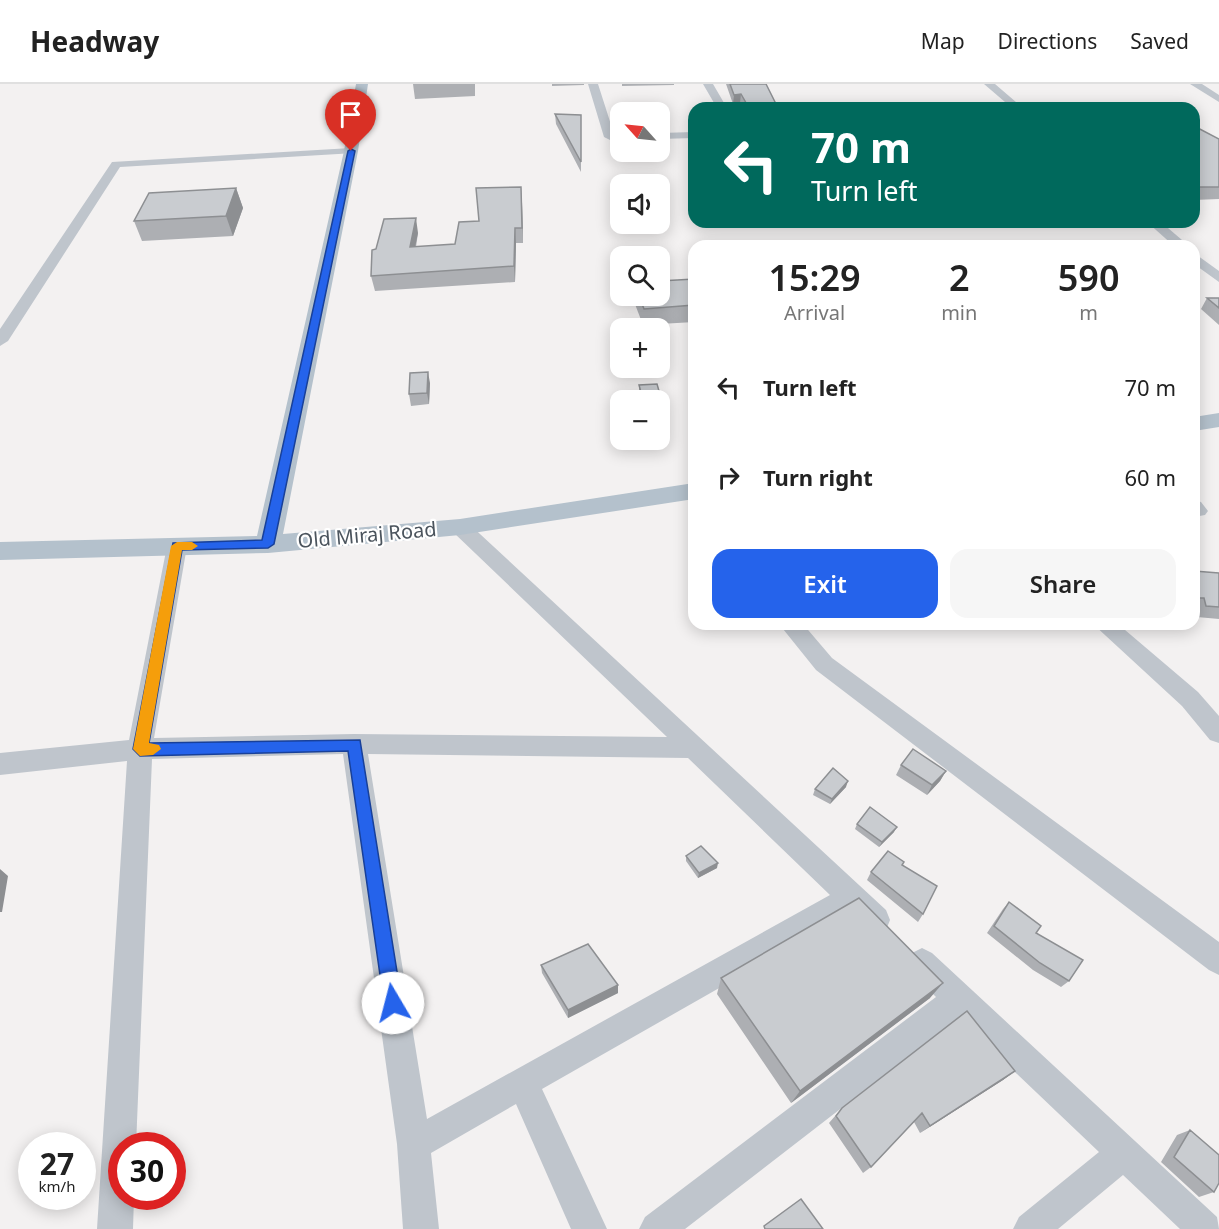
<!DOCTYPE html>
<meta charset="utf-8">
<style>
body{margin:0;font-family:"Noto Sans",sans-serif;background:#f6f6f6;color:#222;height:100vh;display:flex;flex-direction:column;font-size:22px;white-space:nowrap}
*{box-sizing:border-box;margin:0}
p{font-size:20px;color:#767676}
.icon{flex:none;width:33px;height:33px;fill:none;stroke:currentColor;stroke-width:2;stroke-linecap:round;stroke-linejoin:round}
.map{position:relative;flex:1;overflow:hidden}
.drawer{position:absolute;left:688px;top:156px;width:512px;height:390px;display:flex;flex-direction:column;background:#fff;border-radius:18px;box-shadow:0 3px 15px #0003}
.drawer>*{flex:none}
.banner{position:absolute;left:688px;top:18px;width:512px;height:126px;border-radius:18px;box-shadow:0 3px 15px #0003;background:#00695c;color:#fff;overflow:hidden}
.needle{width:39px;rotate:297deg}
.fabs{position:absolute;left:610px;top:18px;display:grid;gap:12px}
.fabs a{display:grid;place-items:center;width:60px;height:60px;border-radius:12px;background:#fff;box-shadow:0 3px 15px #0003;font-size:30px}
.speed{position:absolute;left:18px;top:1048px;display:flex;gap:12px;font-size:30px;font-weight:700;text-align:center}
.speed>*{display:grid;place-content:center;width:78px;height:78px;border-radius:50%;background:#fff;box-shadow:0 3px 15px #0003;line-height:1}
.speed small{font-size:15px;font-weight:400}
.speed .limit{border:9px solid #d22;background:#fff;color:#111}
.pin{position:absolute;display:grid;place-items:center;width:51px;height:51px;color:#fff;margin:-62px -26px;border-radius:50% 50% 50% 0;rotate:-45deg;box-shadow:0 0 6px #0007}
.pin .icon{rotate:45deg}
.me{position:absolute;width:66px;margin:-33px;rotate:352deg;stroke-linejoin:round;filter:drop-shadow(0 0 4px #0008)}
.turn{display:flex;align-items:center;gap:21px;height:126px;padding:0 24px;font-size:27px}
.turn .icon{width:78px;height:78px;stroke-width:2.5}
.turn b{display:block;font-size:42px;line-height:51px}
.eta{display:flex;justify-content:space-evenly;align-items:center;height:102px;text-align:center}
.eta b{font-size:36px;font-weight:600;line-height:42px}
.cta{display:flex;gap:12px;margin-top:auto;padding:12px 24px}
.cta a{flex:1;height:69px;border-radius:18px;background:#2563eb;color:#fff;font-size:24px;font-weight:600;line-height:69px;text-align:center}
.cta a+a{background:#f6f6f6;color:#222}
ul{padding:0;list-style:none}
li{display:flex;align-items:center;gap:18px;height:90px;padding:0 24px}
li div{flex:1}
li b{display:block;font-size:22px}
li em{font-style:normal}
header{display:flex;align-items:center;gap:36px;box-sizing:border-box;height:84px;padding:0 30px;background:#fff;border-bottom:2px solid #e0e0e0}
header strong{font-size:28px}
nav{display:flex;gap:33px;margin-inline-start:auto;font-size:21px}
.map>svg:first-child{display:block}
</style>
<header>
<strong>Headway</strong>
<nav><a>Map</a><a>Directions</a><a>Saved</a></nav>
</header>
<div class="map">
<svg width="1219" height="1145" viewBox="0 0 1219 1145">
<rect width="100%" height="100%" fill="#f3f1f1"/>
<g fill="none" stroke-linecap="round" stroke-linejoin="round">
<!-- minor -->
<path fill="#bfc5cc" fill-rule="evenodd" d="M 588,0 L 598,0 L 614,50 L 621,50 L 621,56 L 610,56 L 604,53 Z
M 703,0 L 713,0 L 727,24 L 717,24 Z
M 984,0 L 995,0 L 1023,24 L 1012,24 Z
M 1190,0 L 1202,0 L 1219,11 L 1219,18 Z
M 694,48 L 694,54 L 660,55 L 660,49 Z
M 351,64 L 357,67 L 355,69 L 120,83 L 8,257 L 0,262 L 0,245 L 112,78 Z
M 1147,138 L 1161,138 L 1189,162 L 1174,162 Z
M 1194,169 L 1219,187 L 1219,198 L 1194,180 Z
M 1194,416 L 1201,418 L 1208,427 L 1205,431 L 1194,433 Z
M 460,436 L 467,438 L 886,826 L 890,836 L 886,846 L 876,850 L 866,846 L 849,830 L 542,1005 L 607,1145 L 571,1145 L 516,1020 L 431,1069 L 439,1145 L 403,1145 L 397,1060 L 343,670 L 152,675 L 136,1062 L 122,1062 L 122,1113 L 134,1113 L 133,1145 L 97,1145 L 127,677 L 0,691 L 0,669 L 129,656 L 167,462 L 170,457 L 184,457 L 187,462 L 154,654 L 354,650 L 667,653 L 453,448 L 450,443 L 453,438 ZM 368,670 L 688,674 L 830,811 L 427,1035 Z
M 779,540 L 803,540 L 832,574 L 1219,858 L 1219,891 L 1209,886 L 816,586 Z
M 1093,540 L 1118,540 L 1198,608 L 1219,632 L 1219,659 L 1210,656 L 1182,622 Z
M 922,864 L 932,869 L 1217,1133 L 1219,1145 L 1180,1145 L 1123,1091 L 1058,1145 L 1013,1145 L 1019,1133 L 1099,1068 L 958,934 L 685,1145 L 639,1145 L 645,1133 L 936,913 L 912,889 L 907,879 L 912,869 Z"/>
<!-- major -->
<path fill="#b4c1cc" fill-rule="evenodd" d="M 356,0 L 368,0 L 358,67 L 283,450 L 460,435 L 694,399 L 694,415 L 460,451 L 268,469 L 0,476 L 0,458 L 257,452 L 344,67 Z
M 1219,329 L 1219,343 L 1194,347 L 1194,333 Z"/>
</g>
<!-- wall -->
<path fill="#adafb3" d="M 413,0 L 475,0 L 475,12 L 415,15 Z
M 552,0 L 584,0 L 584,1 L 552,2 Z
M 622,0 L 674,0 L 674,1 L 622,2 Z
M 726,0 L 766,0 L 778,24 L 743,24 L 740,19 L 733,20 Z
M 555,30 L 581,31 L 581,88 L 556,40 Z
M 1194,42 L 1219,55 L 1219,115 L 1194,116 Z
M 236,104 L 243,124 L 233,152 L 142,157 L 134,137 Z
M 522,118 L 523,159 L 516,159 L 515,198 L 375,207 L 371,192 L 376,165 L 418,149 L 416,163 L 455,160 L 479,137 Z
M 694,195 L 694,238 L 643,241 L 633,215 L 633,212 L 660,212 Z
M 1207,214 L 1219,214 L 1219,241 L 1201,225 Z
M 430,299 L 429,320 L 411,322 L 409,310 Z
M 657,300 L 663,321 L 663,333 L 660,333 L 660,316 L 640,316 L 639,312 L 639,301 Z
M 1194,487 L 1219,489 L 1219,535 L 1197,533 L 1195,525 L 1194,525 Z
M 901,681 L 946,687 L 940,697 L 927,711 L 896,691 Z
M 846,703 L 830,720 L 813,711 L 815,705 Z
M 857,740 L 894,748 L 879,763 L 855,745 Z
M 686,772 L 717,784 L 698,794 L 686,777 Z
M 903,781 L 923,830 L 918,838 L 867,796 L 871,788 Z
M 1009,818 L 1036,849 L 1069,897 L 1061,903 L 1033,886 L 987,849 L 1003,825 Z
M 541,881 L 618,901 L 618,909 L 568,934 L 542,889 Z
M 721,894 L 930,914 L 791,1019 L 717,910 Z
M 1015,987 L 1003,996 L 920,1049 L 914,1038 L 871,1083 L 863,1089 L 829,1039 L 842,1024 Z
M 1190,1046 L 1214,1108 L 1199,1113 L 1161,1078 L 1177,1051 Z"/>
<!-- shaded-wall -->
<path fill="#8d8f92" d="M 741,10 L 740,19 L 733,20 L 734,11 Z
M 521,103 L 522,118 L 523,159 L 522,144 Z
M 236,104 L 243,124 L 233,152 L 226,132 Z
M 416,134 L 418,149 L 412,178 L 410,163 Z
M 515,144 L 516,159 L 515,198 L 514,182 Z
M 428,288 L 430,299 L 429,320 L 427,309 Z
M 946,687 L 940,697 L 927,711 L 932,701 Z
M 848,697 L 846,703 L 830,720 L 832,715 Z
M 897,743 L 894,748 L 879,763 L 882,758 Z
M 718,779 L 717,784 L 698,794 L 699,789 Z
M 0,785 L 8,792 L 2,828 L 0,828 Z
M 943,899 L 930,914 L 791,1019 L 800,1007 Z
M 618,901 L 618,909 L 568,934 L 568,926 Z
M 1015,987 L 1003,996 L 920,1049 L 930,1042 Z"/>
<!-- building -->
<path fill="#c9ccd0" stroke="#8d8f92" stroke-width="1.5" d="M 730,0 L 766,0 L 778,24 L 749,24 L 741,10 L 734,11 Z
M 555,30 L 581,31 L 581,78 Z
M 1194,42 L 1219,55 L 1219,103 L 1196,103 L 1194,102 Z
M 521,103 L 522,144 L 515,144 L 514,182 L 371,192 L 372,166 L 376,165 L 384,135 L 416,134 L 410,163 L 455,160 L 459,138 L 479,137 L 476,104 Z
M 236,104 L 226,132 L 134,137 L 149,109 Z
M 694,195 L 694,221 L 644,225 L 639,212 L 660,212 L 660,197 Z
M 1207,214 L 1219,214 L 1219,224 Z
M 428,288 L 427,309 L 409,310 L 410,289 Z
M 657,300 L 663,321 L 660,322 L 660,316 L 643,316 L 639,301 Z
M 1194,487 L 1219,489 L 1219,523 L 1206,522 L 1204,514 L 1194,514 Z
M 913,665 L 946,687 L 932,701 L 901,681 Z
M 833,684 L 848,697 L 832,715 L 815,705 Z
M 870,723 L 897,743 L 882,758 L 857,740 Z
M 701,762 L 718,779 L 699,789 L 686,772 Z
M 888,767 L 904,778 L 902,781 L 937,802 L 923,830 L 871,788 Z
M 859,814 L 943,899 L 800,1007 L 721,894 Z
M 1009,818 L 1041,842 L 1036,849 L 1083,876 L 1069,897 L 1040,879 L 994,842 Z
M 588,860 L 618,901 L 568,926 L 541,881 Z
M 967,927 L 1015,987 L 930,1042 L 922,1029 L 871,1083 L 836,1032 L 842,1024 Z
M 1190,1046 L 1219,1071 L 1219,1099 L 1214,1108 L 1174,1073 Z
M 801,1115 L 823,1145 L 765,1145 L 764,1142 Z"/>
<!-- route -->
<path fill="#2563eb" stroke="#184099" stroke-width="1.5" d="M 351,65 L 355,67 L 274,460 L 268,464 L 182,466 L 149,659 L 360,656 L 402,919 L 399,926 L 393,928 L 387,926 L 384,919 L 348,667 L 140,672 L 133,665 L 173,459 L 262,456 L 348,67 Z"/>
<!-- slow -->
<path fill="#f59e0b" d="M 177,458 L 192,458 L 198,462 L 192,466 L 182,466 L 149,659 L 159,661 L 161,665 L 153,671 L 140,672 L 133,665 L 171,462 Z"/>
<g text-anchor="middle" stroke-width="4.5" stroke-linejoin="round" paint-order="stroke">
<!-- street labels -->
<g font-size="20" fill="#4b545d" stroke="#fff">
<text transform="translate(367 451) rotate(-5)" y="7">Old Miraj Road</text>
</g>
</g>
</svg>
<div class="fabs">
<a><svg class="needle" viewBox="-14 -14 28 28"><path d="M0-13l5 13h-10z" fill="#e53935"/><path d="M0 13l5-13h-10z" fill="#767676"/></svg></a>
<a><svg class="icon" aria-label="sound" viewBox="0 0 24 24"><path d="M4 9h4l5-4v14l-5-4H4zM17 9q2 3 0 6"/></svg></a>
<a><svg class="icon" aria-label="search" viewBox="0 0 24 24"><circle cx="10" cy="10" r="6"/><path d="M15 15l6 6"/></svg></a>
<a>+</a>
<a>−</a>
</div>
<div class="speed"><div>27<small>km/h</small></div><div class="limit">30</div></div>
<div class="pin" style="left:351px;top:67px;background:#d93025"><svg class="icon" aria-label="arrive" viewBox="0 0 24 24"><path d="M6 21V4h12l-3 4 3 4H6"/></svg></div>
<svg class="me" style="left:393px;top:919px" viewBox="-20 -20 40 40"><circle r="19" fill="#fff"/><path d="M0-13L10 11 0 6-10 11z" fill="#2563eb"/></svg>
<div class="banner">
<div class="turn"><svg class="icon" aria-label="left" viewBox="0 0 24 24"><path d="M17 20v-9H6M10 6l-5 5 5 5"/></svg><div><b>70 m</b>Turn left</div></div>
</div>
<section class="drawer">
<div class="eta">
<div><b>15:29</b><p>Arrival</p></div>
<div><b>2</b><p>min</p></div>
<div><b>590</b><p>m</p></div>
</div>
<ul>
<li><svg class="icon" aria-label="left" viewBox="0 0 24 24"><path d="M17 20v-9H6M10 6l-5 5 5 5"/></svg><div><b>Turn left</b></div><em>70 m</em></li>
<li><svg class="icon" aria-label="right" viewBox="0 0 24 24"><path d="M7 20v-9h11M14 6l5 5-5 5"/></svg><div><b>Turn right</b></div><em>60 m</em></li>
</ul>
<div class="cta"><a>Exit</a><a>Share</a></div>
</section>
</div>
